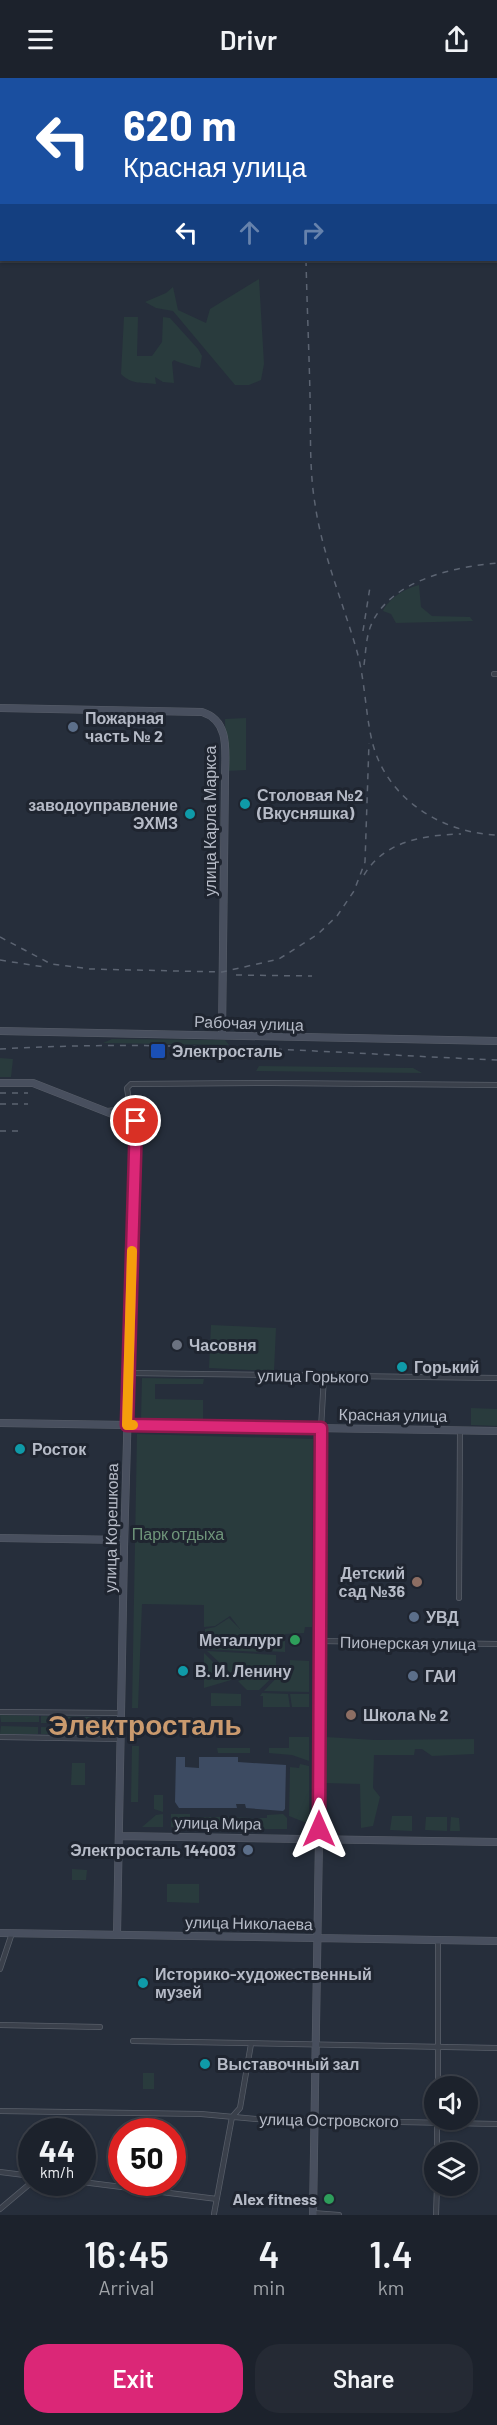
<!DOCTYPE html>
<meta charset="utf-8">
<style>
body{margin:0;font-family:Barlow,sans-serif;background:#252a34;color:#f1f3f6;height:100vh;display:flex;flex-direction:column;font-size:22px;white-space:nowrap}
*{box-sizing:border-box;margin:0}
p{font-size:20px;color:#a0a4a9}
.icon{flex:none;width:33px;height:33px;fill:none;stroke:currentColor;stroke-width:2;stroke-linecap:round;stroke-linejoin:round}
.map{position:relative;height:2137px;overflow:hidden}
.sheet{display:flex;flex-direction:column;background:#1c222c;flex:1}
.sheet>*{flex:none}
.hud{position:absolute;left:0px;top:0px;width:498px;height:183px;box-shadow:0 2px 4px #0004,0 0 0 2px #3a3f48;background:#1a4fa0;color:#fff;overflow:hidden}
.fabs{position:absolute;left:424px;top:1998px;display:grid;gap:12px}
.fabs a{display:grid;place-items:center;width:54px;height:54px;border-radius:50%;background:#1c222c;box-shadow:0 2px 4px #0004,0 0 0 2px #3a3f48;font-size:30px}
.speed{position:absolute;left:18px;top:2040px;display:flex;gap:12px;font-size:30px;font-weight:700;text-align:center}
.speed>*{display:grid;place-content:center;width:78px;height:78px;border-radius:50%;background:#1c222c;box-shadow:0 2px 4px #0004,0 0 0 2px #3a3f48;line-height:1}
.speed small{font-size:15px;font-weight:400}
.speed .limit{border:9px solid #d22;background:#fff;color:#111}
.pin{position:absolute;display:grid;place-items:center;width:51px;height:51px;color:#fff;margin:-26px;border:3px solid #fff;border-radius:50%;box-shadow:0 2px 6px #0007}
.me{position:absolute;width:66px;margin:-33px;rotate:0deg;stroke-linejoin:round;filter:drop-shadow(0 0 4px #0008)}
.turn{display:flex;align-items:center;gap:21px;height:126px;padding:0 24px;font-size:27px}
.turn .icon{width:78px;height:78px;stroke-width:2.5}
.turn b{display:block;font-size:42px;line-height:51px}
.lanes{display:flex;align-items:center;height:57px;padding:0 24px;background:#0003;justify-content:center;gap:30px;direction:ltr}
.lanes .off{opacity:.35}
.eta{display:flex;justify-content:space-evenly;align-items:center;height:102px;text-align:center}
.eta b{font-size:36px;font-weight:600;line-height:42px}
.cta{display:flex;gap:12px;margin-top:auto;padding:12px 24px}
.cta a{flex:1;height:69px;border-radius:24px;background:#db2777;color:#fff;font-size:24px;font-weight:600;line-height:69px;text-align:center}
.cta a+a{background:#252a34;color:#f1f3f6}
header{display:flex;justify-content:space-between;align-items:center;height:78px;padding:0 24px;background:#1c222c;font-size:27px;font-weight:600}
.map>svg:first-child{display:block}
</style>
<header><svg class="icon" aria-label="menu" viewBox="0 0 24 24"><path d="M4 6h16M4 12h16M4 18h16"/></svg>Drivr<svg class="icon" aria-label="share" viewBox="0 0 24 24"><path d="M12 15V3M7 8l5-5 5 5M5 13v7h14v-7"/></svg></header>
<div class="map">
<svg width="497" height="2137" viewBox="0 0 497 2137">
<rect width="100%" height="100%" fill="#262e3b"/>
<!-- green -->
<path fill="#293b3d" d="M 259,201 L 264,286 L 261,302 L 249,307 L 235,307 L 173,233 L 156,230 L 145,224 L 166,215 L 173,209 L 178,232 L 206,245 L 210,231 Z
M 124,239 L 138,239 L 137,278 L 152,278 L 162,264 L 163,239 L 170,240 L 198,271 L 202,278 L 200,290 C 194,289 180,285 174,282 L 172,284 L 174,305 L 163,304 L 155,299 L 156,306 C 142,304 132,307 121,296 Z
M 419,507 L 421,529 L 432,538 L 470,539 L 473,543 L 396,545 L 391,536 L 383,533 C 389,520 406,510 419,507 Z
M 246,640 L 246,692 L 226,693 L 225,641 Z
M 112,961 L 225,962 L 229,967 L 103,965 Z
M 0,980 L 13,981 L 11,999 L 0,999 Z
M 259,988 L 413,990 L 422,995 L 256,993 Z
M 211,1247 L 276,1250 L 274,1293 L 209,1290 Z
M 142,1300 L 204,1301 L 203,1306 L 155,1306 L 155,1321 L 203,1322 L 203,1342 L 141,1341 Z
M 471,1330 L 497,1331 L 497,1348 L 471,1347 Z
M 137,1356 L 313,1361 L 312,1549 L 305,1549 L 304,1555 L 285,1556 L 285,1574 L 266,1573 L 255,1568 L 260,1574 L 204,1571 L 205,1551 L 215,1549 L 229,1540 L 240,1551 L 230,1538 L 215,1548 L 204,1549 L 204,1527 L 142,1526 L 138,1630 L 132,1630 Z
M 207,1573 L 276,1577 L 276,1588 L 236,1600 Z
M 204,1575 L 231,1602 L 204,1610 Z
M 290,1582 L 309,1583 L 309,1614 L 264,1613 L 285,1591 L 290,1590 Z
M 278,1590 L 281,1591 L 259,1612 L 247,1612 L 238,1603 Z
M 211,1615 L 241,1616 L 241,1628 L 211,1628 Z
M 262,1615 L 288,1616 L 290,1629 L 263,1629 L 263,1618 L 260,1618 Z
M 290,1616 L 309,1616 L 309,1629 L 292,1629 Z
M 0,1637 L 39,1638 L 39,1644 L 1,1644 Z
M 41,1638 L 92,1639 L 90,1646 L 41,1645 Z
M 1,1648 L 38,1649 L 38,1656 L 0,1656 Z
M 41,1649 L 90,1650 L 92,1657 L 41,1656 Z
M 289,1659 L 309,1659 L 309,1683 L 292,1677 L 269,1675 L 269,1670 L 289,1670 Z
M 326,1659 L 375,1662 L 474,1661 L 474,1676 L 432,1678 L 422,1671 L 415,1671 L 414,1677 L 374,1677 L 373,1710 L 380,1719 L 373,1748 L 361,1750 L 360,1706 L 325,1705 Z
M 132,1668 L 139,1668 L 138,1724 L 131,1724 Z
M 217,1670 L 250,1670 L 250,1675 L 218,1675 Z
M 72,1685 L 85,1685 L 85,1707 L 71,1707 Z
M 300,1686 L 309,1688 L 309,1746 L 289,1738 L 290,1689 L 299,1690 Z
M 154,1717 L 163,1717 L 163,1734 L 154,1731 Z
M 163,1736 L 163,1749 L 142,1749 L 156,1737 Z
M 171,1736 L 190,1736 L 190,1741 L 193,1741 L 193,1749 L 171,1749 Z
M 283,1736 L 287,1740 L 287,1751 L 257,1751 L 258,1740 L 267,1740 L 267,1737 Z
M 392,1738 L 412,1738 L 412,1753 L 390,1752 Z
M 198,1739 L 225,1739 L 225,1750 L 204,1750 L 198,1744 Z
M 228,1739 L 252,1740 L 252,1750 L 228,1750 Z
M 426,1739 L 447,1739 L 447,1753 L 425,1752 Z
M 451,1739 L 459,1740 L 460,1753 L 450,1753 Z
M 72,1791 L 87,1792 L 86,1802 L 72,1802 Z
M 167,1806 L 199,1806 L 199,1825 L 167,1824 Z
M 143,1995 L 154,1995 L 154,2011 L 143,2011 Z"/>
<!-- water -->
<path fill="#3d4b62" d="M 176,1679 L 185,1679 L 185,1689 L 199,1690 L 199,1679 L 238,1679 L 238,1684 L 286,1687 L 285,1731 L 283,1733 L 246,1730 L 245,1726 L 236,1726 L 237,1730 L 179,1730 L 175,1724 Z"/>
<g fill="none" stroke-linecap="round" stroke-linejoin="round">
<!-- street casing -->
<g stroke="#585e69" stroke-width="6">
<path id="street" d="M 494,596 L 497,596
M126 1036a7 7 0 1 1 14 0a7 7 0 1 1-14 0Z
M 130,1030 L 127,1010 L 131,1006 L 271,1005 L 497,1007
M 107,1033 L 128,1031
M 128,1295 L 497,1300
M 321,1350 L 324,1298
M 459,1520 L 460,1352
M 320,1563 L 497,1566
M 0,1634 L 121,1635
M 0,1659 L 120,1661
M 438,1862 L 438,2008
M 0,1891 L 12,1855
M 0,1947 L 100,1949
M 133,1963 L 497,1970
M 0,2033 L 201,2036 L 256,2041 L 497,2046
M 437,2074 L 437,2042
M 0,2094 L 32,2098
M 82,2104 L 217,2121
M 0,2131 L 32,2104
M 313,2135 L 339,2137
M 214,2136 L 232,2039 L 240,2030 L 251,1966
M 436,2137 L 437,2108"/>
</g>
<!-- secondary casing -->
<g stroke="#585e69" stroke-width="8">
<path id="secondary" d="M 0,630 L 202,634 C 231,643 225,675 225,700 L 222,956
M 0,953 L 497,963
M 0,1005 L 33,1005 L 130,1043
M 0,1345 L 497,1353
M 0,1460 L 124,1462
M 119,1758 L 497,1764
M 0,1855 L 497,1863
M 117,1857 L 124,1470 L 136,1043
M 313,2137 L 319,1760 L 321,1350"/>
</g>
<!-- street -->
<use href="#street" stroke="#3a404b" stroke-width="4.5"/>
<!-- secondary -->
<use href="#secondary" stroke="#484f5e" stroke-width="7"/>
<!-- rail -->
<path stroke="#5c6472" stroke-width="1.5" stroke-dasharray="6 6" stroke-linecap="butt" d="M 299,0 L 299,2
M 306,182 C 307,227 309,272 310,317 C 311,354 309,390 315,426 C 322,475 342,522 356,570 C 365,600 365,633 372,663 C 386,721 442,755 497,757
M 363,553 L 370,509
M 364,587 C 366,573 366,557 372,545 C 392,502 454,489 497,485
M 364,797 C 384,763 424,757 461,756
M 0,859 L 51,886 L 90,891 L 222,894 L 279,881 L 318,856 L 337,838 L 354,813 L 365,784 L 369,665
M 0,882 L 44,889
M 236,897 L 312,898
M 0,971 C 166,961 332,975 497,982
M 0,1015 L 28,1015
M 0,1026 L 28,1026
M 0,1053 L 23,1053"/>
</g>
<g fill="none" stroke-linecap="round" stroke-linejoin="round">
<!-- route casing -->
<g stroke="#8e194d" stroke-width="15">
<path id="route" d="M 136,1043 L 127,1347 L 321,1350 L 319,1751"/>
</g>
<!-- route -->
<use href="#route" stroke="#db2777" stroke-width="10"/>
<!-- slow -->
<path stroke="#f59e0b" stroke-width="10" d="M 132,1173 L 127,1347 L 133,1347"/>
</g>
<!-- markers -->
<g fill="#5c6f8a" stroke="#1f2530" stroke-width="2">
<circle cx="73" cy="649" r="6"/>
<circle cx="414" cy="1539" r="6"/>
<circle cx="413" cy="1598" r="6"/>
<circle cx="248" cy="1772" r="6"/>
</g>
<g fill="#0f9aa8" stroke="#1f2530" stroke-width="2">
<circle cx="245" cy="726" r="6"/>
<circle cx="190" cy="736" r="6"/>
<circle cx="402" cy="1289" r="6"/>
<circle cx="20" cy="1371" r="6"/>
<circle cx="183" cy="1593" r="6"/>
<circle cx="143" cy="1905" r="6"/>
<circle cx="205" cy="1986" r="6"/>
</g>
<rect fill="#1a4fb4" stroke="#1f2530" stroke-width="2" x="150" y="965" width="16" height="16" rx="3"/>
<circle fill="#6b7280" stroke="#1f2530" stroke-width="2" cx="177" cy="1267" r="6"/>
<g fill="#8d6e63" stroke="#1f2530" stroke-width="2">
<circle cx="417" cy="1504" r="6"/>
<circle cx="351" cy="1637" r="6"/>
</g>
<g fill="#2e9e5b" stroke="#1f2530" stroke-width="2">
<circle cx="295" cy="1562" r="6"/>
<circle cx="329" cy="2121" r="6"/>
</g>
<g text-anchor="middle" stroke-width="6" stroke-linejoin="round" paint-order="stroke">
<!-- poi labels -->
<g font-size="16" font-weight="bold" fill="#b6bbc7" stroke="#1f2530" text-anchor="start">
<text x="85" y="646">Пожарная<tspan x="85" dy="18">часть № 2</tspan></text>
<text x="257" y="723">Столовая №2<tspan x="257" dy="18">(Вкусняшка)</tspan></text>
<text x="178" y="733" text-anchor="end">заводоуправление<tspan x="178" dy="18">ЭХМЗ</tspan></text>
<text x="172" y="979">Электросталь</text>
<text x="189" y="1273">Часовня</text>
<text x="414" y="1295">Горький</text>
<text x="32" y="1377">Росток</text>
<text x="405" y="1501" text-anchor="end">Детский<tspan x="405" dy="18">сад №36</tspan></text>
<text x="426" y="1545">УВД</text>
<text x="283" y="1568" text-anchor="end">Металлург</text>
<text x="195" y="1599">В. И. Ленину</text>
<text x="425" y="1604">ГАИ</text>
<text x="363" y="1643">Школа № 2</text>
<text x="236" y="1778" text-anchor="end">Электросталь 144003</text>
<text x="155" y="1902">Историко-художественный<tspan x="155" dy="18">музей</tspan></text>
<text x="217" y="1992">Выставочный зал</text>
<text x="317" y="2127" text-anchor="end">Alex fitness</text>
</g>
<!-- street labels -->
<g font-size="16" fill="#b6bbc7" stroke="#1f2530">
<text transform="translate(210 743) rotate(-90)" y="6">улица Карла Маркса</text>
<text transform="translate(249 945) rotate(2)" y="6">Рабочая улица</text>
<text transform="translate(313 1298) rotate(1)" y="6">улица Горького</text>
<text transform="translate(393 1337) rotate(1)" y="6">Красная улица</text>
<text transform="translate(111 1450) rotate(-89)" y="6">улица Корешкова</text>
<text transform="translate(408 1565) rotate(1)" y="6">Пионерская улица</text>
<text transform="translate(218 1745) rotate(1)" y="6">улица Мира</text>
<text transform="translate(249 1845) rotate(1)" y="6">улица Николаева</text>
<text transform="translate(329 2042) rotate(1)" y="6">улица Островского</text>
</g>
<!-- park labels -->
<g font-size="16" fill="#6f957a" stroke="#1f2530">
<text x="178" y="1462">Парк отдыха</text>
</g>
<!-- town labels -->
<g font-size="28" font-weight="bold" fill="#ca9a6e" stroke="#1f2530">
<text x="145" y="1657">Электросталь</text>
</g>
</g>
</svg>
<div class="fabs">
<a><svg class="icon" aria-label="sound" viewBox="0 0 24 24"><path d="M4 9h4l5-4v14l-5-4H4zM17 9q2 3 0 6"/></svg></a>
<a><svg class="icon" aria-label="layers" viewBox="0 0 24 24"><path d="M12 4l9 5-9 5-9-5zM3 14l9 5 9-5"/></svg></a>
</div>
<div class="speed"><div>44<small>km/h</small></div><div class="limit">50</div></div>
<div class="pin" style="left:136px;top:1043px;background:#d93025"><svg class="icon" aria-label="arrive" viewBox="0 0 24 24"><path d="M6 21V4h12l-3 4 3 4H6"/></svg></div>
<svg class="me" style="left:319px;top:1751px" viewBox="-20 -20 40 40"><path d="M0-17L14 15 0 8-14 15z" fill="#db2777" stroke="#fff" stroke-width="4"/></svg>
<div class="hud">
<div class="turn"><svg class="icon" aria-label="left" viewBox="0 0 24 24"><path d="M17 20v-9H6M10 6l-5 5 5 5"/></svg><div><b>620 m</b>Красная улица</div></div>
<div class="lanes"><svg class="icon" aria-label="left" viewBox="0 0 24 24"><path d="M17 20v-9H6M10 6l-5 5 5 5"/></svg><svg class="icon off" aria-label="ahead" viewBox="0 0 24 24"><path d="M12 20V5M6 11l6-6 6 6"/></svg><svg class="icon off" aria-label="right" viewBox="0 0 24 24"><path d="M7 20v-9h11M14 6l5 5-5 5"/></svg></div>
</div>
</div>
<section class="sheet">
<div class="eta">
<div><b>16:45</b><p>Arrival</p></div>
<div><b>4</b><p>min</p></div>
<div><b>1.4</b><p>km</p></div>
</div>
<div class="cta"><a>Exit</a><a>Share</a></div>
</section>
